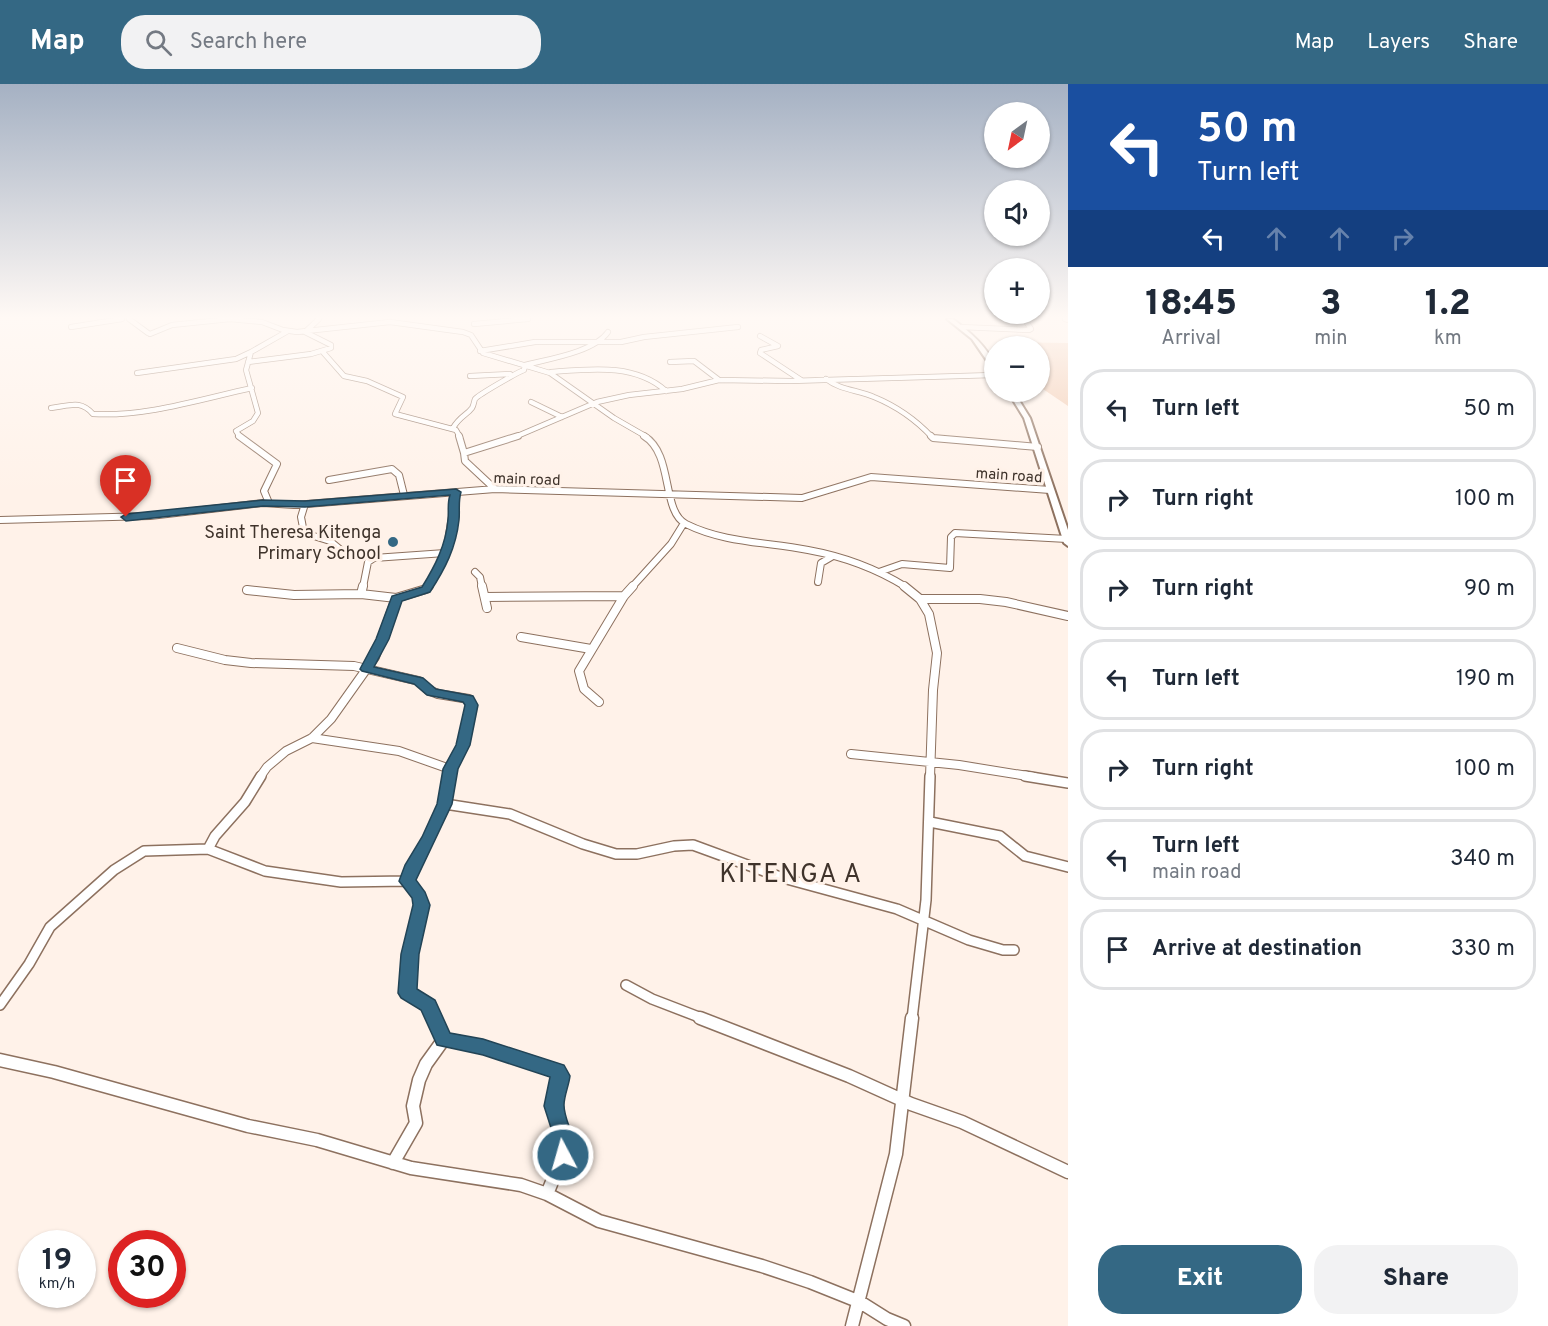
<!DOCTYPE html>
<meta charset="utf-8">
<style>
body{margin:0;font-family:Overpass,sans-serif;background:#f2f2f3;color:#1f2937;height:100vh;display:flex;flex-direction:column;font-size:22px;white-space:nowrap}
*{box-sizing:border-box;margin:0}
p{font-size:20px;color:#747a83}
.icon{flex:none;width:33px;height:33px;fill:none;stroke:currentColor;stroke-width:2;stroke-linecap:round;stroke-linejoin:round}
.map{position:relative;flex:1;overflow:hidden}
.side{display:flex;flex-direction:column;background:#fff;width:480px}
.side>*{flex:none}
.guide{background:#1a4fa0;color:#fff;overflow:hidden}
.needle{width:39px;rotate:213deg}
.controls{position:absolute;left:984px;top:18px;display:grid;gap:12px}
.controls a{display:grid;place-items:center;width:66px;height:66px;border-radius:50%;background:#fff;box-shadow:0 2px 4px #0004;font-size:30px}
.speed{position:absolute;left:18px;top:1146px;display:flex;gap:12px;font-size:30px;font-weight:700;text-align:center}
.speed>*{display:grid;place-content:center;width:78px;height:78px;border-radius:50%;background:#fff;box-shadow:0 2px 4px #0004;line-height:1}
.speed small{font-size:15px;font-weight:400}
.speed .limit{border:9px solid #d22;background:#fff;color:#111}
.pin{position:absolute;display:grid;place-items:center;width:51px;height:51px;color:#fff;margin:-62px -26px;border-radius:50% 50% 50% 0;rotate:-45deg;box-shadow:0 0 6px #0007}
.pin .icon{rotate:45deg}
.me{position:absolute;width:66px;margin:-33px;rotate:354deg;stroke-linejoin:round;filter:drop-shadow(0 0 4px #0008)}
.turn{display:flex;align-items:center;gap:21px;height:126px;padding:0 30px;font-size:27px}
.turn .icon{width:78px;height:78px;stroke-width:2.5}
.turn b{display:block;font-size:42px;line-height:51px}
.lanes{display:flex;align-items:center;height:57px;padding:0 30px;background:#0003;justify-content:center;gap:30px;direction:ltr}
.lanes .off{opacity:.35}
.eta{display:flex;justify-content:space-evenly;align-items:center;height:102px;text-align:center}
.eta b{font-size:36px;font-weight:800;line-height:42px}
.action{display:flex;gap:12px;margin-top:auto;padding:12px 30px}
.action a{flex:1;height:69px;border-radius:24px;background:#346884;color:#fff;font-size:24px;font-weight:800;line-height:69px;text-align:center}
.action a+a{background:#f2f2f3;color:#1f2937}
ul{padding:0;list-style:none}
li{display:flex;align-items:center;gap:18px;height:81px;margin:0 12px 9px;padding:0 18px;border:3px solid #e0e1e3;border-radius:24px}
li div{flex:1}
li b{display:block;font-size:22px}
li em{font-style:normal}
header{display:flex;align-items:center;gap:36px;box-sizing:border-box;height:84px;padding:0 30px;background:#346884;color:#fff}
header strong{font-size:28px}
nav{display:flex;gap:33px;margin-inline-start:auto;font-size:21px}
.search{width:420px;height:54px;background:#f2f2f3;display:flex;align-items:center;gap:15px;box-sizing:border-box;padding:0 21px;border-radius:24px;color:#747a83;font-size:22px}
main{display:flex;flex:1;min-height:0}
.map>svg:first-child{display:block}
</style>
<header>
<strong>Map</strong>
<div class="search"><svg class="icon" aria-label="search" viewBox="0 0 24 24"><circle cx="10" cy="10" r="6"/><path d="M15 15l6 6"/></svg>Search here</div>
<nav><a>Map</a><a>Layers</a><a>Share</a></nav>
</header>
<main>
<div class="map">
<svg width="1068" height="1242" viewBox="0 0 1068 1242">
<rect width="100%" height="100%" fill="#fff2e9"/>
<!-- green -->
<path fill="#f1c9af" d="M 1001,258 L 1068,259 L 1068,322 L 1040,303 L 1040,262 L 1004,262 Z"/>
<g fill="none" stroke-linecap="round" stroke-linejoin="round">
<!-- street-far4 casing -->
<g stroke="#8d715f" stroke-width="6">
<path id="street-far4" d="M 129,235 L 148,249
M 230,235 L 262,238 L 283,246 L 297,248 L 390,238 L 463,248 L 471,251 L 483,269 L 550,289 L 614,334 L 647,353
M 1065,235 L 1068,236
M 474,240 L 528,235
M 71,243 L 122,235
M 961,243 L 1029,246 L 1031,245 L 1025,236 L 1028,235
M 150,250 L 172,241 L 230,235
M 760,252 L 778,262 L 761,266 L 760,269 L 801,296
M 322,267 L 344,292 L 367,297 L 403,313 L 395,330 L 456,346 L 460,353
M 480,267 L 535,258 L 621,258 L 644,253 L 738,243
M 248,278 L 311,270 L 331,264 L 331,261 L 305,248 L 319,235
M 670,278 L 694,277 L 719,296
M 551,288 C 590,285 635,279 666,307
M 137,289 L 236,275 L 251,268
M 470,292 L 510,290
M 826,295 C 840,306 858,306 874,313 C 896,322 916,336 932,353
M 531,318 L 562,333
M 51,324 C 69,322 80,315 93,330 C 146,333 201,315 252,304
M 453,344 C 460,332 467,331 472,324 C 474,321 474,317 475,315 C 478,311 518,288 524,286 L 525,281 C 549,275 594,268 608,248
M 240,353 L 236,347 L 253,337 L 258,329 L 246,286 L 251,268 L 288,247
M 515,353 L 597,318 L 629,311 L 682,305 L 719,296 L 790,297 L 994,291"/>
</g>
<!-- street-far3 casing -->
<g stroke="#8d715f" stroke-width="8">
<path id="street-far3" d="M 239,352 L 277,380 L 264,407 L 269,419
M 459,352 L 464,369
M 644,352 C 674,370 661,427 686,440 C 724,459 767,458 808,466 C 841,472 877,485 906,503
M 931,352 L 933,354 L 1038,363
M 329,396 L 392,385 L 399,391 L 404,411
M 495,405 L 465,377 L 464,369 L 518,352
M 305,420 L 301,433 L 304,449 L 330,457 L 341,466
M 0,436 L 150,432 L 263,419 L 294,421 L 495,405 L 802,414 L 871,393 L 1050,406
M 475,488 L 480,493 L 482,503
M 879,488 L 902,480 L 950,484 L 951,453 L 955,449 L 1067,455
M 818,498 L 821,479 L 833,472
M 363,503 L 368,478 L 374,474 L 445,469
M 428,503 L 436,490 L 447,463 L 456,408
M 632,503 L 671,460 L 684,439"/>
</g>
<!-- street-far2 casing -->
<g stroke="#8d715f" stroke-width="10">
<path id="street-far2" d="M 482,502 L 487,524
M 904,502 L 920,515 L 929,530 L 937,569 L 933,606 L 930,693
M 247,506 L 294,511 L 361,510 L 396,514 L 426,505 L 429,502
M 361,510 L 363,502
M 485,513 L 624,512
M 920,515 L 980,515 L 1006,518 L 1068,532
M 521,553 L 591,565
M 177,564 L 225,576 L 251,579 L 354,582 L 419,597 L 428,606 L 438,610 L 469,615 L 471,621 L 463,661 L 450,685 L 449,693
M 599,618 L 584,605 L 579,587 L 624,512 L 633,502
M 312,654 L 399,667 L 450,685
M 851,670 L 959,681 L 1034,693
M 260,693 L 267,683 L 286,667 L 312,654 L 331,635 L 375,573 L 396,514"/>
</g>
<!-- street-far1 casing -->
<g stroke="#8d715f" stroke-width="12">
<path id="street-far1" d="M 1025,692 L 1068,699
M 445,720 L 510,730 L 583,760 L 616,770 L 637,770 L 674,762 L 693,761 L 783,794 L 897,825 L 969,856 L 1003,866 L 1014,866
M 930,738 L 1000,752 L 1025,772 L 1068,783
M 208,765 L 215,752 L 245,718 L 261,692
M 407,797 L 419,812 L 422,821 L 410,870 L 407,909 L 428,921 L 435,935
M 626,901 L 652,915 L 704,935
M 0,921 L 29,880 L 50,843 L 114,786 L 144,767 L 208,765 L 265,787 L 341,798 L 407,797 L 445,720 L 449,692
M 912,935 L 926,816 L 930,692"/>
</g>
<!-- street casing -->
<g stroke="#8d715f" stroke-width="15">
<path id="street" d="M 434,934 L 444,955 L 483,963 L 557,987 L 561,992 L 554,1022 L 562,1047 L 563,1071 L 547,1110
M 700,934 L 849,992 L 911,1020 L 962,1038 L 1068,1088
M 0,976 L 54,988 L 248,1042 L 317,1056 L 411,1084 L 521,1101 L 547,1110 L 599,1137 L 762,1182 L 810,1198 L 860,1218 L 887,1235 L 904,1242
M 393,1079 L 416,1039 L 413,1022 L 419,996 L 426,980 L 444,955
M 852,1242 L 896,1070 L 912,934"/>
</g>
<!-- secondary casing -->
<g stroke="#8d715f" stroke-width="4">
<path id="secondary" d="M 947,235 L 953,235 C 966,245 994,267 994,285 L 992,284 L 972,255 Z
M 1008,308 L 1014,308 L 1030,334 L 1068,446 L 1068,462 L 1064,459 L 1024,334 Z"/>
</g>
<!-- street-far4 -->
<use href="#street-far4" stroke="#fff" stroke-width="4.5"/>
<!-- street-far3 -->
<use href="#street-far3" stroke="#fff" stroke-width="6"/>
<!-- street-far2 -->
<use href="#street-far2" stroke="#fff" stroke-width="8"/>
<!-- street-far1 -->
<use href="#street-far1" stroke="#fff" stroke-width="9"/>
<!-- street -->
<use href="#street" stroke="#fff" stroke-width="12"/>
<!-- secondary -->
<use href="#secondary" fill="#fff" fill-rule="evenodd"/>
</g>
<!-- sky -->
<linearGradient id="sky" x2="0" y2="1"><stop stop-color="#a5b1c3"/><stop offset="0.57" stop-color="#fff9f5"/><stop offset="1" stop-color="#fff9f5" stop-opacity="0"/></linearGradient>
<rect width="1068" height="409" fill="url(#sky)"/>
<!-- route -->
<path fill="#346884" stroke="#224456" stroke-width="1.5" d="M 456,405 L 461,408 C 458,418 460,426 459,436 C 456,464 445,485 430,508 L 402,517 L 389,555 L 374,583 L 423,594 L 436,605 L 473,612 L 478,621 L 470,661 L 458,685 L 452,720 L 416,796 L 425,808 L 430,821 L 419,870 L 417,905 L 435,916 L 450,949 L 483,955 L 564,981 L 570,992 C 569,1001 564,1012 564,1021 C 564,1040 581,1057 571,1078 L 563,1081 L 556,1078 L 553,1071 L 552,1047 L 544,1022 L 550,993 L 483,971 L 437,961 L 421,926 L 401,914 L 398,909 L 401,870 L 413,821 L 412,814 L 399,797 L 405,781 L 422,753 L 437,720 L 443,685 L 456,661 L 465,621 L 463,618 L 427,611 L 414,600 L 362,587 L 360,585 L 376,555 L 392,512 L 422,503 C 435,482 446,461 448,435 C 449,426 447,420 450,411 L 305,423 L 263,422 L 126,437 L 121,433 L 126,430 L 263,416 L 305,417 Z"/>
<!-- markers -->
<circle fill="#346884" stroke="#fff2e9" stroke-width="2" cx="393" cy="458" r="6"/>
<g text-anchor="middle" stroke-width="6" stroke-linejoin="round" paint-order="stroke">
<!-- far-street labels -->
<g font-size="15" fill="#3f332b" stroke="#fff2e9">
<text transform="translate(1009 391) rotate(4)" y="5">main road</text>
<text transform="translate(527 395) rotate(2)" y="5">main road</text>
</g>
<!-- poi labels -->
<g font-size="18" fill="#3f332b" stroke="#fff2e9" text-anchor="end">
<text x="381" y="454">Saint Theresa Kitenga<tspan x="381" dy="21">Primary School</tspan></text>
</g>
<!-- near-quarter labels -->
<g font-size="26" letter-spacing="1.5" fill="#3f332b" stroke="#fff2e9">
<text x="791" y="798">KITENGA A</text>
</g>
</g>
</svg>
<div class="controls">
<a><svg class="needle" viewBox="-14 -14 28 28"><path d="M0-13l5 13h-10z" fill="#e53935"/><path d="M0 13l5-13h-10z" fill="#747a83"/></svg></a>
<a><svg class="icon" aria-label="sound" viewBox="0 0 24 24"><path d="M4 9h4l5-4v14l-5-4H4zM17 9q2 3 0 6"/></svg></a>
<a>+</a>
<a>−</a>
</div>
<div class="speed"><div>19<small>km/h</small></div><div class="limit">30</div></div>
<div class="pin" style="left:126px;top:433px;background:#d93025"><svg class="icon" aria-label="arrive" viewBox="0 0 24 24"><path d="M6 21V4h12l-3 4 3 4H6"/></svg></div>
<svg class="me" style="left:563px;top:1071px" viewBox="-20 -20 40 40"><circle r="17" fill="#346884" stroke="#fff" stroke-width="3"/><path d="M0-11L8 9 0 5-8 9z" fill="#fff"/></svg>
</div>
<section class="side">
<div class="guide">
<div class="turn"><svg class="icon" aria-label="left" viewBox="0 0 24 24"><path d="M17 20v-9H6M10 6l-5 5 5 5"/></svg><div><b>50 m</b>Turn left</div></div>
<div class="lanes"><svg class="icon" aria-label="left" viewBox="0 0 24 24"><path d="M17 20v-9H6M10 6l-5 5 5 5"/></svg><svg class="icon off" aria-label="ahead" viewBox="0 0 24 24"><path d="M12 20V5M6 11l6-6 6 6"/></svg><svg class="icon off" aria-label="ahead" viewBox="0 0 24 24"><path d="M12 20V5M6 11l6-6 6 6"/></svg><svg class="icon off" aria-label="right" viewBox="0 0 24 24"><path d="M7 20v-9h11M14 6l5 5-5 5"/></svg></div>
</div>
<div class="eta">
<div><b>18:45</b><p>Arrival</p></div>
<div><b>3</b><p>min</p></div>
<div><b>1.2</b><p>km</p></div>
</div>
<ul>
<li><svg class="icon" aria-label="left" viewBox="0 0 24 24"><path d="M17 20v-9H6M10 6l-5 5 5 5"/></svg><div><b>Turn left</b></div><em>50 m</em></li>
<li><svg class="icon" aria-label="right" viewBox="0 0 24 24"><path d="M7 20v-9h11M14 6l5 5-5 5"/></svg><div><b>Turn right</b></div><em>100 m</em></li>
<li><svg class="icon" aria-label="right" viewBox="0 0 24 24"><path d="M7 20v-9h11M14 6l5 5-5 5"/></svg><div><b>Turn right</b></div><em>90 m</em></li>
<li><svg class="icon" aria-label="left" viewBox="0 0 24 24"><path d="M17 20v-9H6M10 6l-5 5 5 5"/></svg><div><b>Turn left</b></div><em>190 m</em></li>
<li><svg class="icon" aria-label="right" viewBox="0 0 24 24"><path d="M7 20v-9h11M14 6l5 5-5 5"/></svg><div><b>Turn right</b></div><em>100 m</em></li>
<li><svg class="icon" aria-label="left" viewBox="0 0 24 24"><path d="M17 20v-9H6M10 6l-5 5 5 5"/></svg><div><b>Turn left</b><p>main road</p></div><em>340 m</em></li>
<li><svg class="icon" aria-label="arrive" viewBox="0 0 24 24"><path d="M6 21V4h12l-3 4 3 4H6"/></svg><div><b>Arrive at destination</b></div><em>330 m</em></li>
</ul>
<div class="action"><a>Exit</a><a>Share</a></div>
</section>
</main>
